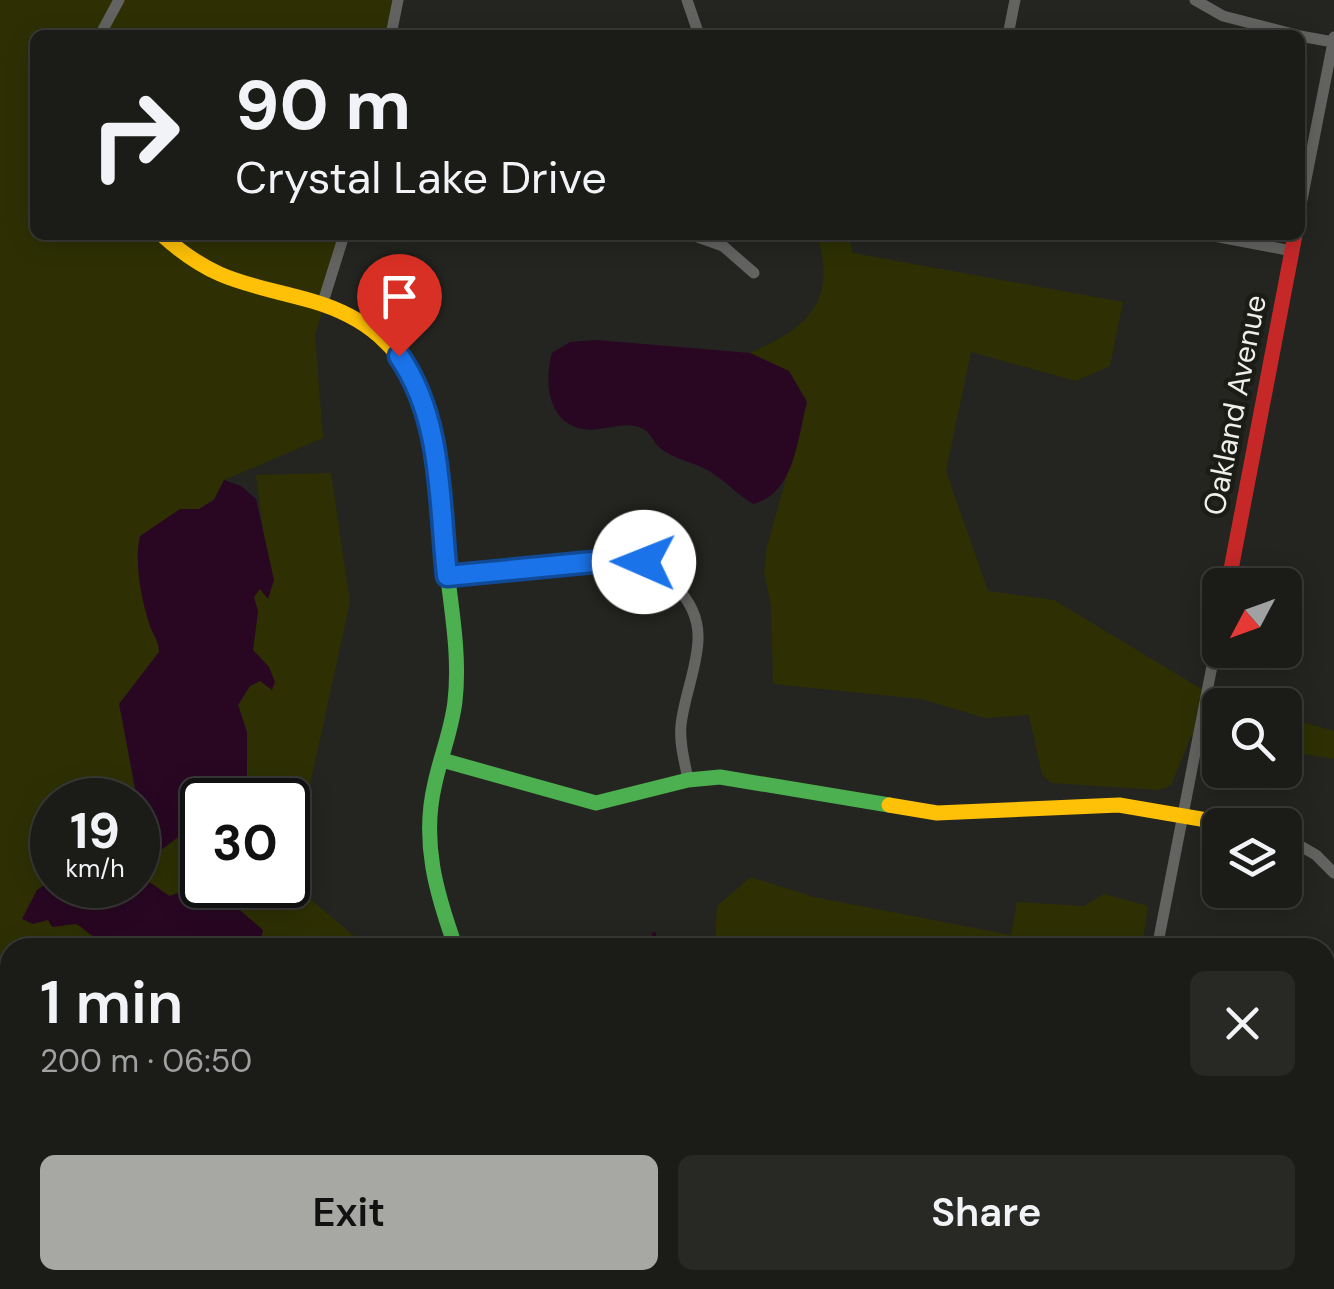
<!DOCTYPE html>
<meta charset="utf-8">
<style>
body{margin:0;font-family:"DM Sans",sans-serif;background:#282925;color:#f1f3f6;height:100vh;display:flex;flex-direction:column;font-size:38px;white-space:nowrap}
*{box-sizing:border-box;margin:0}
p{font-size:32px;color:#a0a1a2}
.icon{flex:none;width:55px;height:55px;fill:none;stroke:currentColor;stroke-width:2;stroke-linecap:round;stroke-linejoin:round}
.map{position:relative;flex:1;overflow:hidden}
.sheet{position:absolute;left:0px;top:938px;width:1335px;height:352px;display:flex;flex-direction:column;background:#1b1c18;border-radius:30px 30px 0 0;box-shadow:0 5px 25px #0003,0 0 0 2px #393a37}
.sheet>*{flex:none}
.banner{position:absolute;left:30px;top:30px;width:1275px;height:210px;border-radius:15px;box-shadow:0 5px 25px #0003,0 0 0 2px #393a37;background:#1b1c18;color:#f1f3f6;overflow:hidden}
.needle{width:65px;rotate:229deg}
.tools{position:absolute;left:1202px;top:568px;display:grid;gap:20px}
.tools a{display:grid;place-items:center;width:100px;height:100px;border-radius:15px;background:#1b1c18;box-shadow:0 5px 25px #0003,0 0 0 2px #393a37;font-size:50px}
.speed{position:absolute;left:30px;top:778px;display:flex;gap:20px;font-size:50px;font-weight:700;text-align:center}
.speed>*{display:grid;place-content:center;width:130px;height:130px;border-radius:50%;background:#1b1c18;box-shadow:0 5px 25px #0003,0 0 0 2px #393a37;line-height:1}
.speed small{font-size:25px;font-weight:400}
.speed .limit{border:5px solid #111;border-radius:15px;background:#fff;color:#111}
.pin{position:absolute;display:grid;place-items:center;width:85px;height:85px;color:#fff;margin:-102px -42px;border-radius:50% 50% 50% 0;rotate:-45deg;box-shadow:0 0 10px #0007}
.pin .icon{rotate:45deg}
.me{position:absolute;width:110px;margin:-55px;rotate:271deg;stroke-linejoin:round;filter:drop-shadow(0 0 8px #0008)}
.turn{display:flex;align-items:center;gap:35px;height:210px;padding:0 40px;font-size:45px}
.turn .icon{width:130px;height:130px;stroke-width:2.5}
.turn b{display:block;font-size:70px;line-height:85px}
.round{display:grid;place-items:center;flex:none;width:105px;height:105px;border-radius:15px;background:#282925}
.head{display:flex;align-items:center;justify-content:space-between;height:170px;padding:0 40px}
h1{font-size:60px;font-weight:600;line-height:75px}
.cta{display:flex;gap:20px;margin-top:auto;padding:20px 40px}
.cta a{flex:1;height:115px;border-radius:15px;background:#a7a8a3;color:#111;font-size:40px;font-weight:600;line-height:115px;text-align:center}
.cta a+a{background:#282925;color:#f1f3f6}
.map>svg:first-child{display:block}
</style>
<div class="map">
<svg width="1334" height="1289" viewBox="0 0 1334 1289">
<rect width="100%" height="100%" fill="#242520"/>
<!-- green -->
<path fill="#2e3004" d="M 0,0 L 402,0 L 394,35 L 35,35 L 35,235 L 346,235 L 315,335 L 323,438 L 224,480 L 214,499 L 199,509 L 159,637 L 159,652 L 120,704 L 144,848 L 193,826 L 202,841 L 202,885 L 288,885 L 288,800 L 247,800 L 247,732 L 238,705 L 250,686 L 268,673 L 268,667 L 253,650 L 258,611 L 254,597 L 257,590 L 274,580 L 267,561 L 256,475 L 331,473 L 350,602 L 289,881 L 367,947 L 259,947 L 200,897 L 169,896 L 138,874 L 138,800 L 52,800 L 52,880 L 37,890 L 49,920 L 83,925 L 96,938 L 96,946 L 10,948 L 10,992 L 0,996 Z
M 817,235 L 848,235 L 853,253 L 1123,302 L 1110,366 L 1076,381 L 971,352 L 946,471 L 988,591 L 1054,600 L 1213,696 L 1243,705 L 1220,705 L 1220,741 L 1191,736 L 1171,785 L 1160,790 L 1051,783 L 1042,774 L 1029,715 L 985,718 L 921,699 L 773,684 L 771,606 L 764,572 L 767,547 L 807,402 L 789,371 L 750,353 C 807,328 838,303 817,235 Z
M 1285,717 L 1334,731 L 1334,759 L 1285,751 Z
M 751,877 L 814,897 L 1011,935 L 1017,902 L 1084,906 L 1104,894 L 1148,906 L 1142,947 L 949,948 L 865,937 L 846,947 L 715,947 L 717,906 Z
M 1325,1134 L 1334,1154 L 1334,1289 L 1232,1289 L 1235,1280 L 1325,1280 Z
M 128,1280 L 287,1280 L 280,1289 L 129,1289 Z
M 653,1280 L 874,1280 L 871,1289 L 651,1289 Z"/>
<!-- water -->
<path fill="#290723" d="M 597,340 L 750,353 L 789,371 L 807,402 C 797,440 795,493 753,504 C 737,495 725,480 709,471 C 694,462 675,460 660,448 C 654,443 651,434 645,430 C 625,418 603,433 583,429 C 547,423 544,380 552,353 L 570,342 Z
M 224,480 L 241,486 L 256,499 L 274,580 L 268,599 L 260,589 L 254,597 L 258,611 L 253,650 L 269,667 L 275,682 L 272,690 L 260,681 L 250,686 L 238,705 L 247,732 L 247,800 L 202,800 L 202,841 L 193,826 L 149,859 L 119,704 L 159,652 C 159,639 152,635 149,623 C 141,598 134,561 140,536 L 180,509 L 199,509 L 214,500 Z
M 138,874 L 169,896 L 181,892 L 200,897 L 210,905 L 235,906 L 263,930 L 259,947 L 95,947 L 96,938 C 70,921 86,923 52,927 L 48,920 L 33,924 L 22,919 L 37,890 L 52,880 L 52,885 L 138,885 Z
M 10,1022 L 10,1280 L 128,1280 L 129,1289 L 6,1289 L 0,1274 L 0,1050 Z"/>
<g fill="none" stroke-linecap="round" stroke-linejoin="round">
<!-- stream -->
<path stroke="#290723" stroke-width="4" d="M 654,934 L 654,948"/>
<!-- street -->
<path stroke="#636361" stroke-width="11" d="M 687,0 L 699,35
M 1195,0 L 1223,16 L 1297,35
M 100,35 L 119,0
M 391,35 L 398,0
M 1008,35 L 1015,0
M 1300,36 L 1333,42
M 1300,210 L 1334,37
M 692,235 L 723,246 L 754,273
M 1209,235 L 1292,251
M 323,302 L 344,235
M 447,576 L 624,559 C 661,565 700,599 698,640 C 697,668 684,697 681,725 C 679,744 685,762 688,780
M 1285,837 L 1316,855 L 1334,873
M 1157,948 L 1220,625
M 379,1289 L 385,1280
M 1091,1289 L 1093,1280"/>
<!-- fast -->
<path stroke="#4caf50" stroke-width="15" d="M 447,571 C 452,613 460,658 455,701 C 452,729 441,755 435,783 C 421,841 436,893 456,948
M 442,760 L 596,803 L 688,780 L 720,777 L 889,805"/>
<!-- slow -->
<path stroke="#ffc107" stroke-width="15" d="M 162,235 C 215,283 248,283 312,301 C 446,340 433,459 447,571
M 889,805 L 937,813 L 1119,805 L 1236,825"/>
<!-- jam -->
<path stroke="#c62828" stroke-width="15" d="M 1228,585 L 1295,235"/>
</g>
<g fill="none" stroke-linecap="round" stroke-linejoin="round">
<!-- route casing -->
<g stroke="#114b97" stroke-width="25">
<path id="route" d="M 399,356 C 443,419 439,501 447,576 L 624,559 L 644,562"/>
</g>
<!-- route -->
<use href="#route" stroke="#1a73e8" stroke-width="18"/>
</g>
<g text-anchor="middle" stroke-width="9" stroke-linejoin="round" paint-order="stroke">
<!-- street labels -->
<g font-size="30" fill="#eeeeea" stroke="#1b1c16">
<text transform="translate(1235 405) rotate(-79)" y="10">Oakland Avenue</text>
</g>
</g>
</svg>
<div class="tools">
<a><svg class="needle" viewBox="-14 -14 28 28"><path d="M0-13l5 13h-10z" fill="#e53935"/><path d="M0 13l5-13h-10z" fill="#a0a1a2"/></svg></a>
<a><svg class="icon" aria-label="search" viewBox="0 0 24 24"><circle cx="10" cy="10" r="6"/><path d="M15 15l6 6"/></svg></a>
<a><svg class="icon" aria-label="layers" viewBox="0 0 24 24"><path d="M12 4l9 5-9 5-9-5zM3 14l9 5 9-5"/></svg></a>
</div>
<div class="speed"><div>19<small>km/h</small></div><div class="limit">30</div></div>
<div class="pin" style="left:399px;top:356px;background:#d93025"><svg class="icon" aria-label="arrive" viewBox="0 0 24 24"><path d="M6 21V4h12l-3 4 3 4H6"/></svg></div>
<svg class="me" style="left:644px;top:562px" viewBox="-20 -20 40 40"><circle r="19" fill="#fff"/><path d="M0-13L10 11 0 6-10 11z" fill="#1a73e8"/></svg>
<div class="banner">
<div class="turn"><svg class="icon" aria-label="right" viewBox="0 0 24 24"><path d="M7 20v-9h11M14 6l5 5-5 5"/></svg><div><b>90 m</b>Crystal Lake Drive</div></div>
</div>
<section class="sheet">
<div class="head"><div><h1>1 min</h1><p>200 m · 06:50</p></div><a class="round"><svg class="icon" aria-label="close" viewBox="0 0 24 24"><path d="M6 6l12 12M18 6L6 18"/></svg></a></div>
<div class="cta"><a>Exit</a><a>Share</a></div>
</section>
</div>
